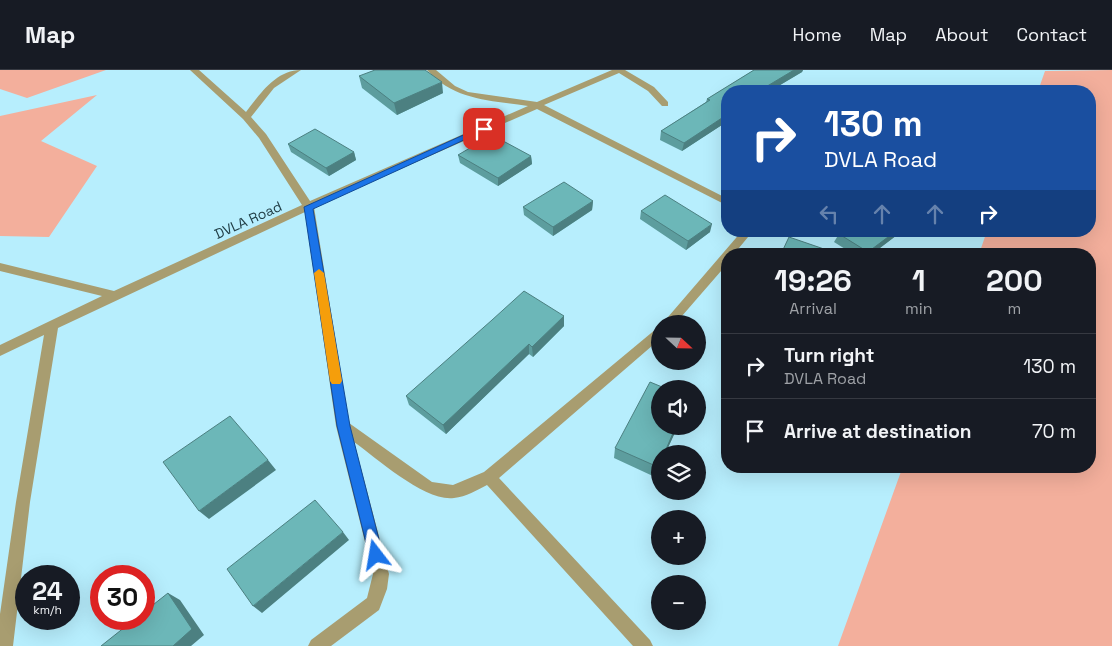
<!DOCTYPE html>
<meta charset="utf-8">
<style>
body{margin:0;font-family:"Space Grotesk",sans-serif;background:#20242c;color:#f1f3f6;height:100vh;display:flex;flex-direction:column;font-size:19px;white-space:nowrap}
*{box-sizing:border-box;margin:0}
p{font-size:16px;color:#9ea1a6}
.icon{flex:none;width:28px;height:28px;fill:none;stroke:currentColor;stroke-width:2;stroke-linecap:round;stroke-linejoin:round}
.map{position:relative;flex:1;overflow:hidden}
.side{position:absolute;left:721px;top:178px;width:375px;height:225px;display:flex;flex-direction:column;background:#171b24;border-radius:20px;box-shadow:0 5px 20px #0002}
.side>*{flex:none}
.top-card{position:absolute;left:721px;top:15px;width:375px;height:152px;border-radius:20px;box-shadow:0 5px 20px #0002;background:#1a4fa0;color:#fff;overflow:hidden}
.needle{width:32px;rotate:112deg}
.buttons{position:absolute;left:651px;top:245px;display:grid;gap:10px}
.buttons a{display:grid;place-items:center;width:55px;height:55px;border-radius:50%;background:#171b24;box-shadow:0 5px 20px #0002;font-size:25px}
.speed{position:absolute;left:15px;top:495px;display:flex;gap:10px;font-size:25px;font-weight:700;text-align:center}
.speed>*{display:grid;place-content:center;width:65px;height:65px;border-radius:50%;background:#171b24;box-shadow:0 5px 20px #0002;line-height:1}
.speed small{font-size:12px;font-weight:400}
.speed .limit{border:8px solid #d22;background:#fff;color:#111}
.pin{position:absolute;display:grid;place-items:center;width:42px;height:42px;color:#fff;margin:-21px;border-radius:10px;box-shadow:0 2px 8px #0006}
.me{position:absolute;width:55px;margin:-28px;rotate:346deg;stroke-linejoin:round;filter:drop-shadow(0 0 4px #0008)}
.turn{display:flex;align-items:center;gap:18px;height:105px;padding:0 20px;font-size:22px}
.turn .icon{width:65px;height:65px;stroke-width:2.5}
.turn b{display:block;font-size:35px;line-height:42px}
.lanes{display:flex;align-items:center;height:48px;padding:0 20px;background:#0003;justify-content:center;gap:25px;direction:ltr}
.lanes .off{opacity:.35}
.eta{display:flex;justify-content:space-evenly;align-items:center;height:85px;text-align:center}
.eta b{font-size:30px;font-weight:800;line-height:35px}
ul{padding:0;list-style:none}
li{display:flex;align-items:center;gap:15px;height:65px;padding:0 20px;border-top:1px solid #363941}
li div{flex:1}
li b{display:block;font-size:19px}
li em{font-style:normal}
header{display:flex;align-items:center;gap:30px;box-sizing:border-box;height:70px;padding:0 25px;background:#171b24;border-bottom:1px solid #363941}
header strong{font-size:24px}
nav{display:flex;gap:28px;margin-inline-start:auto;font-size:18px}
.map>svg:first-child{display:block}
</style>
<header>
<strong>Map</strong>
<nav><a>Home</a><a>Map</a><a>About</a><a>Contact</a></nav>
</header>
<div class="map">
<svg width="1112" height="576" viewBox="0 0 1112 576">
<rect width="100%" height="100%" fill="#b7eefd"/>
<!-- green -->
<path fill="#f3af9c" d="M 0,0 L 106,0 L 27,28 L 0,19 Z
M 1112,0 L 1112,576 L 838,576 L 903,396 L 1090,396 L 1090,184 L 979,184 L 987,161 L 1090,161 L 1090,21 L 1038,21 L 1045,1 Z
M 97,25 L 41,71 L 97,96 L 49,167 L 0,166 L 0,46 Z"/>
<g fill="none" stroke-linecap="round" stroke-linejoin="round">
<!-- minor -->
<path fill="#a89d70" fill-rule="evenodd" d="M 190,0 L 199,0 L 246,42 C 260,24 276,0 301,0 L 274,18 L 251,47 L 266,64 L 310,131 L 528,36 C 490,30 455,31 427,0 L 436,0 L 455,16 L 468,22 L 537,32 L 612,0 L 625,0 L 654,17 L 668,32 L 668,36 L 662,36 L 648,21 L 619,3 L 544,35 L 728,129 L 728,136 L 537,39 L 314,137 L 349,353 L 432,412 L 453,415 L 484,402 L 656,259 L 660,257 L 660,269 L 499,408 L 650,570 L 653,576 L 633,576 L 487,415 C 477,420 466,427 454,428 C 425,432 378,389 354,372 L 389,504 L 387,519 L 379,540 L 331,576 L 308,576 L 311,570 L 367,528 L 373,504 L 336,356 L 305,142 L 58,258 L 30,432 L 13,576 L 0,576 L 0,544 L 16,432 L 44,265 L 0,286 L 0,275 L 102,226 L 0,201 L 0,193 L 114,221 L 302,135 L 259,68 L 243,49 Z
M 742,161 L 753,161 L 734,184 L 728,184 L 728,193 L 675,254 L 662,254 Z"/>
</g>
<!-- wall -->
<path fill="#5d9d9e" d="M 754,0 L 803,0 L 802,2 L 770,21 L 728,21 L 728,51 L 682,81 L 660,70 L 661,61 L 706,32 L 707,29 Z
M 359,6 L 443,23 L 397,45 L 362,18 Z
M 288,74 L 354,82 L 356,90 L 329,106 L 291,82 Z
M 458,85 L 531,86 L 532,94 L 498,116 L 460,93 Z
M 728,107 L 728,120 L 723,117 L 725,109 Z
M 593,131 L 592,140 L 553,166 L 524,145 L 523,137 Z
M 641,141 L 710,162 L 686,180 L 640,149 Z
M 839,164 L 897,165 L 872,184 L 853,184 L 834,172 Z
M 564,246 L 564,256 L 533,287 L 529,284 L 446,364 L 409,335 L 406,326 Z
M 678,356 L 665,384 L 660,384 L 660,395 L 655,407 L 614,388 L 615,378 Z"/>
<!-- shaded-wall -->
<path fill="#4c8081" d="M 794,0 L 803,0 L 802,2 L 770,21 L 759,21 Z
M 442,12 L 443,23 L 397,45 L 394,33 Z
M 728,44 L 728,51 L 682,81 L 684,73 Z
M 354,82 L 356,90 L 329,106 L 326,98 Z
M 531,86 L 532,94 L 498,116 L 498,108 Z
M 593,131 L 592,140 L 553,166 L 553,157 Z
M 712,154 L 710,162 L 686,180 L 688,171 Z
M 896,161 L 899,161 L 897,165 L 872,184 L 867,184 L 868,182 Z
M 564,246 L 564,256 L 533,287 L 532,277 Z
M 529,274 L 529,284 L 446,364 L 443,355 Z
M 676,356 L 678,356 L 665,384 L 664,384 Z
M 268,390 L 276,400 L 209,449 L 199,441 Z
M 660,392 L 660,395 L 655,407 L 658,397 Z
M 343,462 L 349,470 L 262,543 L 253,536 Z
M 168,523 L 180,530 L 204,565 L 191,576 L 173,576 Z"/>
<!-- building -->
<path fill="#6cb7b8" stroke="#4c8081" d="M 375,0 L 425,0 L 442,12 L 394,33 L 359,6 Z
M 754,0 L 794,0 L 759,21 L 728,21 L 728,44 L 684,73 L 661,61 L 710,30 L 707,29 Z
M 315,59 L 354,82 L 326,98 L 288,74 Z
M 492,65 L 531,86 L 498,108 L 458,85 Z
M 564,112 L 593,131 L 553,157 L 523,137 Z
M 665,125 L 712,154 L 688,171 L 641,141 Z
M 842,161 L 896,161 L 868,182 L 839,164 Z
M 789,167 L 824,179 L 822,184 L 781,184 Z
M 524,221 L 564,246 L 532,277 L 529,274 L 443,355 L 406,326 L 492,250 Z
M 650,312 L 667,319 L 660,319 L 660,356 L 676,356 L 664,384 L 660,384 L 660,392 L 658,397 L 615,378 Z
M 230,346 L 268,390 L 199,441 L 163,392 Z
M 315,430 L 343,462 L 253,536 L 227,499 Z
M 168,523 L 192,559 L 173,576 L 101,576 L 135,549 L 144,549 L 144,542 Z"/>
<!-- route -->
<path fill="#1a73e8" stroke="#114b97" d="M 481,57 L 488,59 L 313,139 L 350,356 L 383,485 L 381,490 L 376,492 L 371,490 L 369,485 L 337,356 L 304,137 Z"/>
<!-- slow -->
<path fill="#f59e0b" d="M 319,199 L 324,203 L 342,311 L 340,314 L 332,314 L 330,311 L 314,203 Z"/>
<g text-anchor="middle" stroke-width="4" stroke-linejoin="round" paint-order="stroke">
<!-- street labels -->
<g font-size="14" fill="#213e46" stroke="#b7eefd">
<text transform="translate(248 150) rotate(-24)" y="5">DVLA Road</text>
</g>
</g>
</svg>
<div class="buttons">
<a><svg class="needle" viewBox="-14 -14 28 28"><path d="M0-13l5 13h-10z" fill="#e53935"/><path d="M0 13l5-13h-10z" fill="#9ea1a6"/></svg></a>
<a><svg class="icon" aria-label="sound" viewBox="0 0 24 24"><path d="M4 9h4l5-4v14l-5-4H4zM17 9q2 3 0 6"/></svg></a>
<a><svg class="icon" aria-label="layers" viewBox="0 0 24 24"><path d="M12 4l9 5-9 5-9-5zM3 14l9 5 9-5"/></svg></a>
<a>+</a>
<a>−</a>
</div>
<div class="speed"><div>24<small>km/h</small></div><div class="limit">30</div></div>
<div class="pin" style="left:484px;top:59px;background:#d93025"><svg class="icon" aria-label="arrive" viewBox="0 0 24 24"><path d="M6 21V4h12l-3 4 3 4H6"/></svg></div>
<svg class="me" style="left:376px;top:485px" viewBox="-20 -20 40 40"><path d="M0-17L14 15 0 8-14 15z" fill="#1a73e8" stroke="#fff" stroke-width="4"/></svg>
<div class="top-card">
<div class="turn"><svg class="icon" aria-label="right" viewBox="0 0 24 24"><path d="M7 20v-9h11M14 6l5 5-5 5"/></svg><div><b>130 m</b>DVLA Road</div></div>
<div class="lanes"><svg class="icon off" aria-label="left" viewBox="0 0 24 24"><path d="M17 20v-9H6M10 6l-5 5 5 5"/></svg><svg class="icon off" aria-label="ahead" viewBox="0 0 24 24"><path d="M12 20V5M6 11l6-6 6 6"/></svg><svg class="icon off" aria-label="ahead" viewBox="0 0 24 24"><path d="M12 20V5M6 11l6-6 6 6"/></svg><svg class="icon" aria-label="right" viewBox="0 0 24 24"><path d="M7 20v-9h11M14 6l5 5-5 5"/></svg></div>
</div>
<section class="side">
<div class="eta">
<div><b>19:26</b><p>Arrival</p></div>
<div><b>1</b><p>min</p></div>
<div><b>200</b><p>m</p></div>
</div>
<ul>
<li><svg class="icon" aria-label="right" viewBox="0 0 24 24"><path d="M7 20v-9h11M14 6l5 5-5 5"/></svg><div><b>Turn right</b><p>DVLA Road</p></div><em>130 m</em></li>
<li><svg class="icon" aria-label="arrive" viewBox="0 0 24 24"><path d="M6 21V4h12l-3 4 3 4H6"/></svg><div><b>Arrive at destination</b></div><em>70 m</em></li>
</ul>
</section>
</div>
